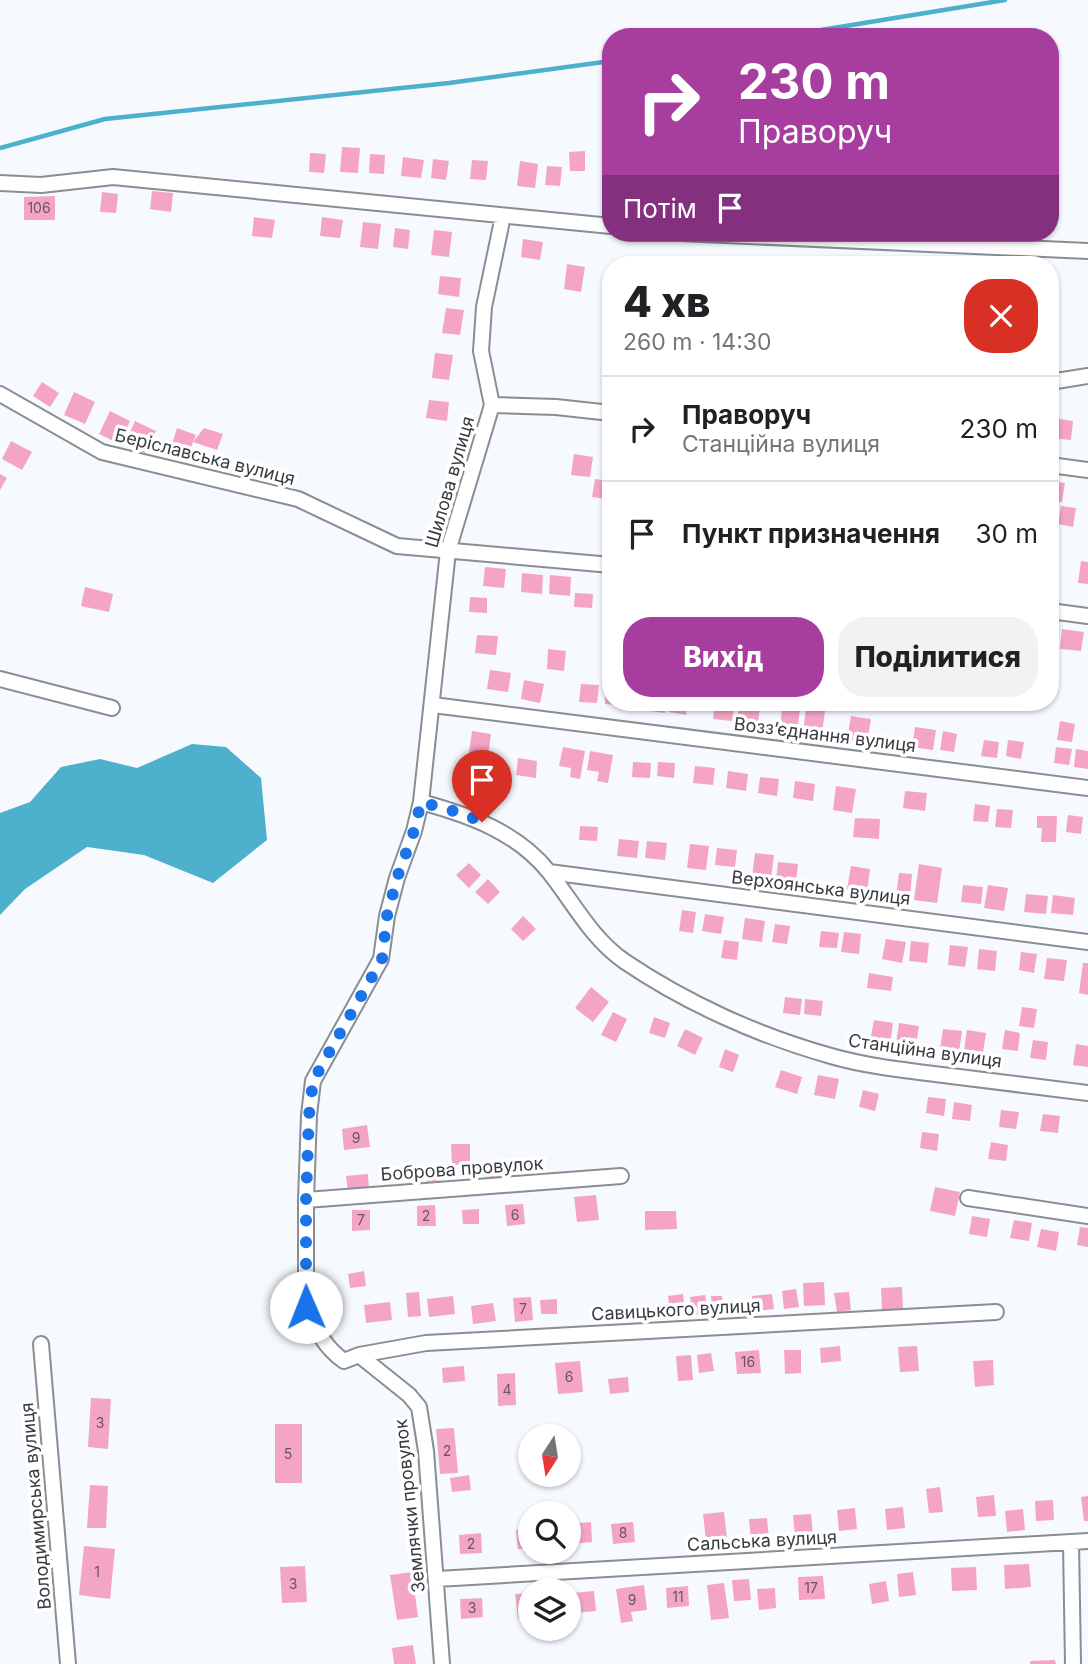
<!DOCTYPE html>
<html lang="uk">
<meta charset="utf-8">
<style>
body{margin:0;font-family:Inter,sans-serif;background:#f2f2f2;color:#202124;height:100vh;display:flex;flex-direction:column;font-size:26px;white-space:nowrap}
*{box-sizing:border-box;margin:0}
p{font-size:23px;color:#757577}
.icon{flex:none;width:38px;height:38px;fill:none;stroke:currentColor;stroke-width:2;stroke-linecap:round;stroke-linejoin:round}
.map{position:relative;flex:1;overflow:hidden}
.panel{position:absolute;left:602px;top:256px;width:457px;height:455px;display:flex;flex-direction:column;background:#fff;border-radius:28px;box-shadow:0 2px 5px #0004}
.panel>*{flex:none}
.guide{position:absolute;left:602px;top:28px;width:457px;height:214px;border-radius:28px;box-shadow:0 2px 5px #0004;background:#a63d9f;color:#fff;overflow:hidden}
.needle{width:46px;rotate:192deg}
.fabs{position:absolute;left:518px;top:1424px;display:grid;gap:14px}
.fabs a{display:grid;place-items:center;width:63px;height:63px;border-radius:50%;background:#fff;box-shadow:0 2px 5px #0004;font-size:35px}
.pin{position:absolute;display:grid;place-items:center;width:60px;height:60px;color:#fff;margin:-72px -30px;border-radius:50% 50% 50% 0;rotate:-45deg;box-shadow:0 0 7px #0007}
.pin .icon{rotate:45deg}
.me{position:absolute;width:77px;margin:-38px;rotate:359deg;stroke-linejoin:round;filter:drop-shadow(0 0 5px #0008)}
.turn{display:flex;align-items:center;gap:24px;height:147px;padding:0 21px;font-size:32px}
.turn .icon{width:91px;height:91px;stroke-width:2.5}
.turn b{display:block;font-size:49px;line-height:60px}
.then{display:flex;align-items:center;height:66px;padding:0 21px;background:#0003;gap:14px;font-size:26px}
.round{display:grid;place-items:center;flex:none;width:74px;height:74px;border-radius:28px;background:#f2f2f2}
.head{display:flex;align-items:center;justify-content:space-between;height:119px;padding:0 21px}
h1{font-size:42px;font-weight:800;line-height:52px}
.button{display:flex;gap:14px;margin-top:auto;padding:14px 21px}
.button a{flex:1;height:80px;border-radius:28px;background:#a63d9f;color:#fff;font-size:28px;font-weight:800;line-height:80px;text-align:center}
.button a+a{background:#f2f2f2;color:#202124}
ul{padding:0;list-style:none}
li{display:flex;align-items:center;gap:21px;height:105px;padding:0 21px;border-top:2px solid #e0e0e0}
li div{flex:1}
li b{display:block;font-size:26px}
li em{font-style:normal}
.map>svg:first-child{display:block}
</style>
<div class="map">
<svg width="1088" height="1664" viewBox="0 0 1088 1664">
<rect width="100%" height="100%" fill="#f6faff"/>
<!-- water -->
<path fill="#4db0cd" d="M 192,744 L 226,747 L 261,778 L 267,840 L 213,883 L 144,855 L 87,847 L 25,889 L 0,915 L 0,813 L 30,802 L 61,767 L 100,759 L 137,768 Z"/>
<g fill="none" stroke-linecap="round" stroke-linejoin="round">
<!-- stream -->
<path stroke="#4db0cd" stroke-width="4.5" d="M 778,37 L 1005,0
M 0,148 L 105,119 L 449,83 L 611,61"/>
</g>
<!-- building -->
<path fill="#f4a5c5" d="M 342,147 L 360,148 L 358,173 L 340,172 Z
M 585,151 L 585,171 L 570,171 L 569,152 Z
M 310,153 L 326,154 L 324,173 L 309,172 Z
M 602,153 L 611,153 L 611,172 L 602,172 Z
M 370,154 L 385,155 L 384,174 L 369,173 Z
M 403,157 L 424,160 L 421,178 L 401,176 Z
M 433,159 L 449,161 L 446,180 L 431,178 Z
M 472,160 L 488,161 L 486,180 L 470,179 Z
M 520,161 L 538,164 L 535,188 L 517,186 Z
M 547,166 L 562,167 L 560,186 L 545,185 Z
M 152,191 L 173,193 L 171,212 L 150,209 Z
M 102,192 L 118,194 L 116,213 L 100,212 Z
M 55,196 L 55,220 L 24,220 L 24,197 Z
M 254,217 L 275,220 L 272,238 L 252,236 Z
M 322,217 L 343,220 L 340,238 L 320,236 Z
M 363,222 L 381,224 L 378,249 L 360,247 Z
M 395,228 L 410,230 L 408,249 L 393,247 Z
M 434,230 L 452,232 L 449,257 L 431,255 Z
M 523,239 L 543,242 L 540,260 L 521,257 Z
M 567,264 L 585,267 L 581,292 L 564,289 Z
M 440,276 L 461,278 L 459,297 L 438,294 Z
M 1050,280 L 1055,280 L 1053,310 L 1050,310 Z
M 446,308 L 464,310 L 460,335 L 442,333 Z
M 435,353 L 453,355 L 449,380 L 432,378 Z
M 42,382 L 59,393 L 50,407 L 33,396 Z
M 74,392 L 95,402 L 85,424 L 64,415 Z
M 429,400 L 449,402 L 447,421 L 426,418 Z
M 110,411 L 130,421 L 120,444 L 99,434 Z
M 1053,418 L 1073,421 L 1071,440 L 1051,438 Z
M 135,421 L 156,431 L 145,453 L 125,444 Z
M 177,428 L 196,435 L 193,442 L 204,428 L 223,434 L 217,450 L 193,442 L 190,450 L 172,444 Z
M 11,441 L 32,452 L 22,470 L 2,459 Z
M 574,454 L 593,457 L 590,477 L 571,475 Z
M 0,474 L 7,478 L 0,490 Z
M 595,479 L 610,481 L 607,499 L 592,497 Z
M 1050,481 L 1065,483 L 1062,502 L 1050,501 Z
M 1061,506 L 1076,508 L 1073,527 L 1058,524 Z
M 1050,537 L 1054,538 L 1052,555 L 1050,555 Z
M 1081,561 L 1088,562 L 1088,584 L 1078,583 Z
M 485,567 L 506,569 L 504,588 L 483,586 Z
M 522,573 L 543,575 L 542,594 L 521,592 Z
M 550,575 L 571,577 L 570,596 L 549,594 Z
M 85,587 L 113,594 L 109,612 L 81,606 Z
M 575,593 L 593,594 L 592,608 L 574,607 Z
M 470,597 L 487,598 L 487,613 L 469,612 Z
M 1062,629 L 1084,632 L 1081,651 L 1060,649 Z
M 477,635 L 498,636 L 496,655 L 475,653 Z
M 548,649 L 566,651 L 564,671 L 547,669 Z
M 490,670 L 511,673 L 508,692 L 487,689 Z
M 524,680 L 544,684 L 540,703 L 521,699 Z
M 581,684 L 599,685 L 597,703 L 579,702 Z
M 606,685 L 611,686 L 611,702 L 626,702 L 626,706 L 605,704 Z
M 644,702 L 666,702 L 665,713 L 643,710 Z
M 670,702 L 688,702 L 686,715 L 669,712 Z
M 715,702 L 735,702 L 732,721 L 713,719 Z
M 739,703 L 760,705 L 758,724 L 737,722 Z
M 782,707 L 800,709 L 797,732 L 780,730 Z
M 806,708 L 825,710 L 822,735 L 803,733 Z
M 851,716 L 871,719 L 867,743 L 847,740 Z
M 1060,721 L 1075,724 L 1072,742 L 1057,740 Z
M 915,727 L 936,730 L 933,750 L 912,747 Z
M 472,731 L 491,734 L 488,756 L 469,753 Z
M 943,731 L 957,734 L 954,752 L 940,750 Z
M 984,740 L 999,742 L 997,758 L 981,756 Z
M 1008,740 L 1024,742 L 1021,759 L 1006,756 Z
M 563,747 L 585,751 L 580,779 L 570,777 L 571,768 L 559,766 Z
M 1056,747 L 1072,749 L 1069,765 L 1054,763 Z
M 1076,749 L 1088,751 L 1088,769 L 1074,767 Z
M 590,751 L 613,755 L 608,783 L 597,781 L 599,772 L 587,770 Z
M 518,758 L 537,761 L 536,778 L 516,775 Z
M 633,762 L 651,763 L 650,778 L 632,777 Z
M 658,762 L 675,763 L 674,778 L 657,776 Z
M 695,766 L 715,768 L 713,785 L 693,783 Z
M 728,771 L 748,774 L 746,791 L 726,788 Z
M 760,777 L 779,779 L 777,796 L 758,793 Z
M 795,781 L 815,784 L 813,801 L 793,798 Z
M 836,786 L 856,789 L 852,813 L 833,810 Z
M 905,791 L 927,793 L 925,811 L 903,808 Z
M 975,804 L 990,806 L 988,822 L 973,821 Z
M 997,809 L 1013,810 L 1011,828 L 995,827 Z
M 1068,815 L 1083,817 L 1081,834 L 1066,832 Z
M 1037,816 L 1057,816 L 1056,842 L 1041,842 L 1042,828 L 1037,828 Z
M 855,818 L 880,819 L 879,839 L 853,837 Z
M 580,826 L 598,827 L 597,841 L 579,840 Z
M 619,839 L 639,841 L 637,858 L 617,856 Z
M 647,841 L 667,843 L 665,860 L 645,858 Z
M 690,844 L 709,846 L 706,870 L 687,868 Z
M 717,848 L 737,850 L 735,867 L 715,865 Z
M 755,853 L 774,855 L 771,879 L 752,877 Z
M 778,862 L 798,864 L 796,881 L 776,879 Z
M 469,863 L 481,875 L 469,888 L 456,875 Z
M 919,864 L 942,868 L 937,903 L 914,900 Z
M 851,866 L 870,869 L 867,892 L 847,889 Z
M 899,873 L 912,874 L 910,897 L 896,896 Z
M 488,879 L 500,892 L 488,904 L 475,892 Z
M 963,885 L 983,887 L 981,904 L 961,902 Z
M 988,885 L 1008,888 L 1004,911 L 984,908 Z
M 1026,894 L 1048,896 L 1046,914 L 1024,912 Z
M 1053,895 L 1075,898 L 1073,915 L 1051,913 Z
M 682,910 L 696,912 L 693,933 L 679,931 Z
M 705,914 L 724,917 L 721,934 L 702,931 Z
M 523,916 L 536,929 L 523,941 L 511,929 Z
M 745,918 L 765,921 L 762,942 L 742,939 Z
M 775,924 L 790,926 L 787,944 L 772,942 Z
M 821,931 L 839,933 L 837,948 L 819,947 Z
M 844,932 L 861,934 L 859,954 L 841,952 Z
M 886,939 L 906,942 L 902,963 L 882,959 Z
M 724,940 L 739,942 L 737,960 L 721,958 Z
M 911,941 L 929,943 L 927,963 L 909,961 Z
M 950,945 L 968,947 L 965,967 L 948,965 Z
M 979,949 L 997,951 L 995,971 L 977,969 Z
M 1021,952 L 1037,954 L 1034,973 L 1019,970 Z
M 1047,958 L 1067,960 L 1064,981 L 1044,979 Z
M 1083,963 L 1088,963 L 1088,995 L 1079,993 Z
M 869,973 L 893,977 L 891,991 L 867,988 Z
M 591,987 L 609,1002 L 593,1022 L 575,1008 Z
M 785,997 L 802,999 L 800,1015 L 783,1013 Z
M 805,999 L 823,1001 L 821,1016 L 804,1014 Z
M 1022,1007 L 1037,1009 L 1034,1028 L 1019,1026 Z
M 613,1012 L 627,1019 L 616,1042 L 601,1035 Z
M 654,1017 L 670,1023 L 665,1038 L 649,1033 Z
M 874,1020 L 893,1023 L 890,1044 L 870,1041 Z
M 899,1023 L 919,1026 L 916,1047 L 896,1044 Z
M 685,1029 L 703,1038 L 695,1055 L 677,1046 Z
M 943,1029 L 962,1031 L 959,1052 L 940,1049 Z
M 967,1030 L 986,1033 L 983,1053 L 964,1050 Z
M 1005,1030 L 1020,1033 L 1018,1051 L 1002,1049 Z
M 1033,1040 L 1048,1042 L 1046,1060 L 1030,1058 Z
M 1076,1044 L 1088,1046 L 1088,1067 L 1073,1065 Z
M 725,1049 L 739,1055 L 733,1072 L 719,1067 Z
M 781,1070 L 802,1077 L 797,1094 L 775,1087 Z
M 818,1075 L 839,1079 L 835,1099 L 814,1095 Z
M 863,1090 L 879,1094 L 875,1111 L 859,1107 Z
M 928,1097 L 946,1099 L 944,1116 L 926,1113 Z
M 954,1102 L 972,1105 L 970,1121 L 952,1119 Z
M 1001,1110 L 1019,1112 L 1016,1129 L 999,1127 Z
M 1043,1114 L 1060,1116 L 1058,1133 L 1040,1131 Z
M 367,1125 L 370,1147 L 344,1150 L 342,1129 Z
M 922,1132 L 939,1134 L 937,1151 L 920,1148 Z
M 991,1142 L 1008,1145 L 1006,1161 L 988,1159 Z
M 451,1144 L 470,1144 L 470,1164 L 452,1165 Z
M 441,1165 L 443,1180 L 427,1182 L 425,1167 Z
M 500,1166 L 502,1181 L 486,1183 L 484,1169 Z
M 368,1174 L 369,1190 L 348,1192 L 346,1176 Z
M 935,1187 L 960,1192 L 955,1216 L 930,1211 Z
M 596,1195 L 599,1220 L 577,1222 L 574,1197 Z
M 523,1204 L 525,1224 L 507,1226 L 505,1205 Z
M 435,1205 L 436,1226 L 417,1226 L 417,1206 Z
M 479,1209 L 479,1224 L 463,1224 L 462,1210 Z
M 352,1210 L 370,1210 L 370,1230 L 352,1231 Z
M 645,1211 L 676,1211 L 677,1229 L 645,1230 Z
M 972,1216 L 990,1219 L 987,1237 L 969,1234 Z
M 1014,1220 L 1032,1223 L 1029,1241 L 1010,1238 Z
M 1080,1227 L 1088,1228 L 1088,1247 L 1077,1245 Z
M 1041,1229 L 1059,1232 L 1056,1251 L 1037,1247 Z
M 364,1271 L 366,1286 L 350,1288 L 348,1274 Z
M 824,1282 L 825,1305 L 804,1306 L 803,1283 Z
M 902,1287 L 903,1309 L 882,1310 L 881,1288 Z
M 796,1289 L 799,1307 L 784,1309 L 782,1291 Z
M 419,1292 L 421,1316 L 408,1317 L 406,1293 Z
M 849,1292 L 851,1310 L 837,1312 L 834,1293 Z
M 683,1294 L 685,1312 L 670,1314 L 668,1296 Z
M 772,1294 L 774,1309 L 754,1311 L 752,1296 Z
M 705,1295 L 708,1313 L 693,1315 L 690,1297 Z
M 453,1296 L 455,1314 L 429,1317 L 427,1299 Z
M 711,1296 L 722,1296 L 723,1311 L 712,1311 Z
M 531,1297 L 533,1320 L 515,1322 L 513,1298 Z
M 557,1299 L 557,1314 L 541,1314 L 540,1300 Z
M 390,1302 L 392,1320 L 366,1323 L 364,1305 Z
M 493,1303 L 496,1321 L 473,1324 L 471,1306 Z
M 840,1346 L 841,1361 L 821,1363 L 820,1348 Z
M 917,1346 L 919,1371 L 900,1372 L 898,1347 Z
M 759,1350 L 761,1373 L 737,1374 L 735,1352 Z
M 784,1350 L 801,1350 L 801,1373 L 785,1374 Z
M 711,1353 L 714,1371 L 699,1373 L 697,1355 Z
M 691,1355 L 693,1380 L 678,1381 L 676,1356 Z
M 993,1360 L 994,1385 L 975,1387 L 973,1361 Z
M 580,1361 L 583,1392 L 558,1394 L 555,1363 Z
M 464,1366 L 465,1381 L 443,1383 L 442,1368 Z
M 515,1373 L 516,1405 L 498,1406 L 497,1374 Z
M 628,1377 L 629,1392 L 610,1394 L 608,1379 Z
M 91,1398 L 111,1399 L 108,1449 L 88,1447 Z
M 275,1424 L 302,1424 L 302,1483 L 275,1483 Z
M 454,1428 L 458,1473 L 440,1474 L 436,1429 Z
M 469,1475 L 471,1490 L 452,1492 L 450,1478 Z
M 90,1485 L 108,1486 L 106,1528 L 87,1528 Z
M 940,1487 L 943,1512 L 929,1513 L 926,1489 Z
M 994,1495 L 996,1516 L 978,1517 L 976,1497 Z
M 1088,1496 L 1088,1521 L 1084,1521 L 1081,1497 Z
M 1053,1500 L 1054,1520 L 1036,1521 L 1035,1501 Z
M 903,1507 L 905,1528 L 887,1530 L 885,1509 Z
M 855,1508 L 857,1529 L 839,1531 L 837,1510 Z
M 1023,1509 L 1025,1530 L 1007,1532 L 1005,1511 Z
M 724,1512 L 727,1538 L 706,1541 L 703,1514 Z
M 811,1514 L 813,1535 L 795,1536 L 793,1515 Z
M 767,1518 L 769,1539 L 751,1540 L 749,1519 Z
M 591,1522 L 592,1542 L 570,1544 L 569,1524 Z
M 633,1522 L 635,1542 L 613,1544 L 611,1524 Z
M 530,1529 L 530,1548 L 518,1549 L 516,1530 Z
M 481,1533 L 482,1553 L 460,1554 L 459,1535 Z
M 84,1546 L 115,1549 L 110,1599 L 79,1595 Z
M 1029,1564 L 1031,1587 L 1005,1589 L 1004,1565 Z
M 305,1566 L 307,1602 L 282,1603 L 280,1567 Z
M 976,1567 L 977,1590 L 952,1591 L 951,1568 Z
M 412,1572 L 418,1617 L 397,1620 L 390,1575 Z
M 913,1572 L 916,1595 L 899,1597 L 897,1574 Z
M 823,1576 L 825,1599 L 799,1600 L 798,1577 Z
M 749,1579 L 751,1600 L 734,1601 L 732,1580 Z
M 886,1581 L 889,1601 L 872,1604 L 869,1584 Z
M 724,1583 L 729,1618 L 711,1620 L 707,1585 Z
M 644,1585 L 647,1610 L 631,1612 L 633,1621 L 621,1623 L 616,1589 Z
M 688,1586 L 689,1606 L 667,1608 L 666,1588 Z
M 775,1588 L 776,1608 L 759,1610 L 757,1589 Z
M 594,1591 L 596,1611 L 574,1613 L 572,1593 Z
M 530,1593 L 530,1617 L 518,1618 L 515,1594 Z
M 482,1598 L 483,1617 L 461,1619 L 460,1599 Z
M 413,1645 L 416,1664 L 394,1664 L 392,1648 Z
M 1055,1660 L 1056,1664 L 1030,1664 L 1030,1661 Z"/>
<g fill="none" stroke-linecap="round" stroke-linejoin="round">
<!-- street casing -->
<g stroke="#878e95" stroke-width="18">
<path id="street" d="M 0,183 L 41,185 L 113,177 L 611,226
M 680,233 L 1088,251
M 1050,382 L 1088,376
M 0,394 L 102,452 L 298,499 L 397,546 L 611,565
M 492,405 L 556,407 L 611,413
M 1050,465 L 1088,470
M 1050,611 L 1088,616
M 0,679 L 112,708
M 433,705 L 1088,788
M 421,802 C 469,815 517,832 549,872 C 573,902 591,938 624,961 C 686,1003 759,1036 831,1056 C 869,1067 911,1071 951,1076 C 997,1082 1042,1087 1088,1093
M 549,872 L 1088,942
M 968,1198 L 1088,1216
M 306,1200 L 621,1176
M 41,1344 L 68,1664
M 359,1355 L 426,1343 L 996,1312
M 1071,1542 L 1073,1664
M 437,1579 L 1088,1541
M 442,1664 L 426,1451 L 419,1407 L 409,1395 L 359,1355 L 344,1361 C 324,1347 316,1329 306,1307 L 306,1200 L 309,1115 L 313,1081 L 381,959 L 387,916 L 397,878 L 414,831 L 421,802 L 448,551 L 492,405 L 481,351 L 484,307 L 503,216"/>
</g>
<!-- street -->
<use href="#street" stroke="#fff" stroke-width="14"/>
</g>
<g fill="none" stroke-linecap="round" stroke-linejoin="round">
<!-- route -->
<path stroke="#1a73e8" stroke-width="12" stroke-dasharray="0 21.6" d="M 306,1307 L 306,1200 L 309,1115 L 313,1081 L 382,959 L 387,916 L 397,878 L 414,831 L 421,802 L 461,813 L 482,822"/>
</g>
<g text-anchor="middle" stroke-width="7" stroke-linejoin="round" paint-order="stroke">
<!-- number labels -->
<g font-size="14" fill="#685660">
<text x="39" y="213">106</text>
<text x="356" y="1143">9</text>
<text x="515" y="1220">6</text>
<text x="426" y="1221">2</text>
<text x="361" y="1225">7</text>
<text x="523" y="1314">7</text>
<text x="748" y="1367">16</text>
<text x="569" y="1382">6</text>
<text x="507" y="1395">4</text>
<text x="100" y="1428">3</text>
<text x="447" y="1456">2</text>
<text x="288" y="1459">5</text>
<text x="623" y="1538">8</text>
<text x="471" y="1549">2</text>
<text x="97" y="1577">1</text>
<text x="293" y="1589">3</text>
<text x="811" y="1593">17</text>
<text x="678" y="1602">11</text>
<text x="632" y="1605">9</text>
<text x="472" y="1613">3</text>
</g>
<!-- street labels -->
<g font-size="18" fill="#393c3f" stroke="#fff">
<text transform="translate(205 457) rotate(14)" y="6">Беріславська вулиця</text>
<text transform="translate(450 482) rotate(-74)" y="6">Шилова вулиця</text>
<text transform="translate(825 735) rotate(7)" y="6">Возз’єднання вулиця</text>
<text transform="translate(821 888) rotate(7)" y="6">Верхоянська вулиця</text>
<text transform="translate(925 1051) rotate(8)" y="6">Станційна вулиця</text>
<text transform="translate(462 1169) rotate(-4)" y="6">Боброва провулок</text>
<text transform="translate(676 1310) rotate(-3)" y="6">Савицького вулиця</text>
<text transform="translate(36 1506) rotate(-95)" y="6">Володимирська вулиця</text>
<text transform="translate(410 1506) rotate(-96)" y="6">Землячки провулок</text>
<text transform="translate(762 1541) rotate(-3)" y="6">Сальська вулиця</text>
</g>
</g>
</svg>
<div class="fabs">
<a><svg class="needle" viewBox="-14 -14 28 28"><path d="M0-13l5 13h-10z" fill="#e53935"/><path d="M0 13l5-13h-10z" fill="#757577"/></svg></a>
<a><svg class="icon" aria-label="search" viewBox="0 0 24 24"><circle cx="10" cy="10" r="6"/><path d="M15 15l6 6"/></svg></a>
<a><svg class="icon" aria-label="layers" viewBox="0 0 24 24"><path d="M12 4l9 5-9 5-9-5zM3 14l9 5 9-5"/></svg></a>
</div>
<div class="pin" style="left:482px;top:822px;background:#d93025"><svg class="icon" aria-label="arrive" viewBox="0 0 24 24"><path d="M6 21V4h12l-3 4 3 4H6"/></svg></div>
<svg class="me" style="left:306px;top:1307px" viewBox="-20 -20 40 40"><circle r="19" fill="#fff"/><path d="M0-13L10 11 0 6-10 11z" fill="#1a73e8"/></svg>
<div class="guide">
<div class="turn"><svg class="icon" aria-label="right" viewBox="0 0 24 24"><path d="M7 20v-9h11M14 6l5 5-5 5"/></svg><div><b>230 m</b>Праворуч</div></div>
<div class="then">Потім<svg class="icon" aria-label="arrive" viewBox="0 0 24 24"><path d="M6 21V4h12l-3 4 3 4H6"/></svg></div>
</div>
<section class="panel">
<div class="head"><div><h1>4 хв</h1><p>260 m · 14:30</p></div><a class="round" style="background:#d93025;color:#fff"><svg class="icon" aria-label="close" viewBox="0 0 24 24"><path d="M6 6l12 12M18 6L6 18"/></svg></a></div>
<ul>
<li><svg class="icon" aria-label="right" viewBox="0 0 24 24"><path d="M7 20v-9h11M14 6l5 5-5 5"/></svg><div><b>Праворуч</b><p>Станційна вулиця</p></div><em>230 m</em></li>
<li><svg class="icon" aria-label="arrive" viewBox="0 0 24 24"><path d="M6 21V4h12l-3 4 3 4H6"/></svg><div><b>Пункт призначення</b></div><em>30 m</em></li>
</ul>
<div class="button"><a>Вихід</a><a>Поділитися</a></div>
</section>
</div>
